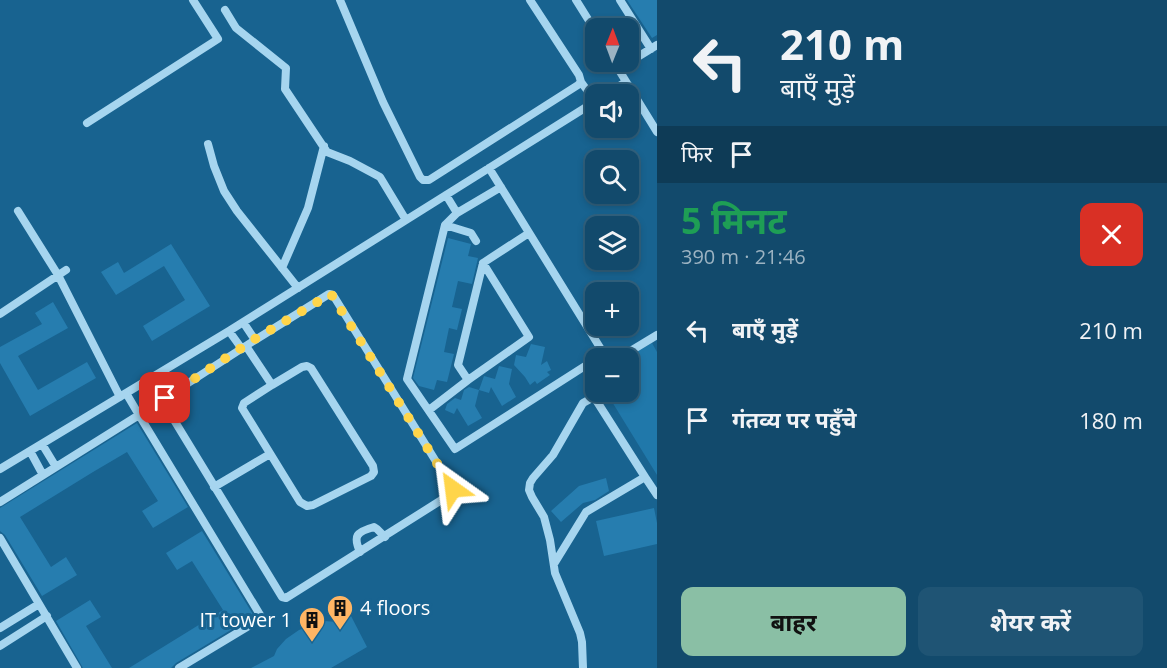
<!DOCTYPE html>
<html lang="hi">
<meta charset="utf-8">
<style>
body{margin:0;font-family:"Open Sans","Noto Sans Devanagari",sans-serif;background:#1f5474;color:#f1f3f6;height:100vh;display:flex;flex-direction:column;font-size:22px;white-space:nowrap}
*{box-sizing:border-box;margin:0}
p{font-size:20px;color:#9cb3c2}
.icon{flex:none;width:33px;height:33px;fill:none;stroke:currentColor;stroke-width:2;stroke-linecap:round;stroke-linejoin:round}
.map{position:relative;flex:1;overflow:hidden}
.details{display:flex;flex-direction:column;background:#124a6c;width:510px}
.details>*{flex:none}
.guide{background:#124a6c;color:#f1f3f6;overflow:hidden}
.needle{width:39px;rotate:1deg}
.buttons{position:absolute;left:585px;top:18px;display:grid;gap:12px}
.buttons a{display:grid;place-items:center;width:54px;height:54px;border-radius:12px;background:#124a6c;box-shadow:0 3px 9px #0003,0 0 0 2px #31627f;font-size:30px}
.pin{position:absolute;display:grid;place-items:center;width:51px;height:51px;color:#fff;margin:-26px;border-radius:12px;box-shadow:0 3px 9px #0006}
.me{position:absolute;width:66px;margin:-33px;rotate:329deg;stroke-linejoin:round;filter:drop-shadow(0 0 4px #0008)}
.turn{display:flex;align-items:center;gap:21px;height:126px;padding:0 24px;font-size:27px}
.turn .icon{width:78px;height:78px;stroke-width:2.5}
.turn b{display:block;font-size:42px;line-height:51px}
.then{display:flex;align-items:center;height:57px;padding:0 24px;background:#0003;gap:12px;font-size:22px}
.round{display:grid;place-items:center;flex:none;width:63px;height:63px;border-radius:12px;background:#1f5474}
.overview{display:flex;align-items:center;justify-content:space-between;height:102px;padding:0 24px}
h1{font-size:36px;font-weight:700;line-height:45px;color:#1e9e55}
.primary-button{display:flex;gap:12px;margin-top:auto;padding:12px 24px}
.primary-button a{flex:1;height:69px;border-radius:12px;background:#8abfa5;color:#111;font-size:24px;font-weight:700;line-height:69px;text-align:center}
.primary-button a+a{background:#1f5474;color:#f1f3f6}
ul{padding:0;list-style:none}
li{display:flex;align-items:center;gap:18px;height:90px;padding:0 24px}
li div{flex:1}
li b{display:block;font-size:22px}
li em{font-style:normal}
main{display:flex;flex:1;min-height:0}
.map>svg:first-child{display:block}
</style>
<main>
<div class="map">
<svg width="657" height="668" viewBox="0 0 657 668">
<rect width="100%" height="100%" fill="#186390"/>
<!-- green -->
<path fill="#2078aa" d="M 652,343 L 657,352 L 657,475 L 606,392 L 628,392 L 628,358 L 626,358 Z"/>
<!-- building -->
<path fill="#267daf" d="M 627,0 L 657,0 L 657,35 L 652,38 Z
M 448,238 L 471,244 L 468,256 L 478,258 L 472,284 L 458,281 L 452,307 L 462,309 L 457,330 L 449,328 L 444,352 L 454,354 L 447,382 L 437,380 L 434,390 L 419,386 L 413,378 Z
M 171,244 L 210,306 L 152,341 L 143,326 L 185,300 L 164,266 L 116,295 L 101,272 L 118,262 L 124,273 Z
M 53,302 L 68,328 L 18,356 L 38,390 L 87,362 L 96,378 L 30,416 L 0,363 L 0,347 L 42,324 L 35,313 Z
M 531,344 L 545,347 L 541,365 L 547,361 L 551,370 L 547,372 L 550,375 L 537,384 L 535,381 L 530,385 L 525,377 L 514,365 L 516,355 L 526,357 Z
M 499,366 L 512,369 L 509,384 L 516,397 L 502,406 L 491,387 L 489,393 L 479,390 L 484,376 L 495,379 Z
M 469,387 L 479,390 L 475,406 L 482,418 L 468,426 L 457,408 L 454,414 L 445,410 L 447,404 L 455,398 L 461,400 L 464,390 Z
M 137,423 L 188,507 L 153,528 L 142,511 L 158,501 L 127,452 L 93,472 L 20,517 L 51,567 L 66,557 L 77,575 L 42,596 L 5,535 L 0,531 L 0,508 Z
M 606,478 L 609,491 L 595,500 L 583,503 L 561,522 L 551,511 L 579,486 Z
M 654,508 L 657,523 L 657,544 L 604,556 L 596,521 Z
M 202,531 L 254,616 L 176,663 L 171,668 L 129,668 L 223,610 L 192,561 L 177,570 L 166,553 Z
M 90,600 L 101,617 L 86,626 L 112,668 L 83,668 L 56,621 Z
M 351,616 L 367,647 L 331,668 L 251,668 L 274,656 L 277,649 L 286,639 L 299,630 L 324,621 L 338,622 Z"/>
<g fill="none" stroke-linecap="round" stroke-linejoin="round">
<!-- minor -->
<path stroke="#a6d5ef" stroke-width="8" d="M 340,0 L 383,102 L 420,177 L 423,180 L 429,180 L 578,85 L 581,82 L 579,75 L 530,0
M 576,0 L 596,32
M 620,0 L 651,49
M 225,10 L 236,28 L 286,68 L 285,89 L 327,152 L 350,161 L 380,177 L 406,220
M 614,62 L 657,132
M 618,69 L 657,45
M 581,82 L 595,101
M 606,94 L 626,82
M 87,123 L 218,39 L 193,0
M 208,144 L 214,166 L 224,191 L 237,211 L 298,288
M 489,168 L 604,354 L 597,358
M 446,195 L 457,213 L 445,225 L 407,379 L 455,449 L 596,359
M 18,211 L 58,275 L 120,397
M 457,213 L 501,187
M 445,225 L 471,233 L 476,241
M 282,268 L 308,208 L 324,146
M 0,314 L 66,270
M 243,322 L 255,340 L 329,294 L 333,295 L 453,489 L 451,494 L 286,598 L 282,597 L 163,402 L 165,398 L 255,340
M 229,331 L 242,349
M 246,346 L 272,385 L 302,367 L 307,366 L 311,368 L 373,466 L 374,472 L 371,476 L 313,505 L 307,506 L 300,502 L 242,408 L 244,403 L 272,385
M 619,358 L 657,335
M 468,380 L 529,337 L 483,263
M 126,393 L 139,415
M 429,410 L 468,380 L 458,365 L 483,263 L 529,233
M 42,444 L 56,467
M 30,451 L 43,475
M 0,469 L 229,331 L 596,101
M 645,477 L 657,495
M 214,487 L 270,454
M 0,502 L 139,415 L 262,618 L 179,668
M 0,538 L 77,668
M 360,552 C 353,536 356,532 374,527 L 377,529 L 385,537
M 554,564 L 586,512 L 645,477 L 596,400 L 592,398 L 583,403 L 553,455 L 533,478 L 530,483 L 529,490 L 532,497 L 544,517 L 550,540 L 555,573 L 580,633 L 582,642 L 583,668
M 0,628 L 39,604
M 0,646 L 47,616"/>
</g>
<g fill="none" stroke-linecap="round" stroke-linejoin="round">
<!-- route -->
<path stroke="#ffd54a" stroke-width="10" stroke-dasharray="0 18" d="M 165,398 L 255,339 L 331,294 L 453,489"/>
</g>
<!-- icons -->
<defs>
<g id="building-pin" transform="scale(1.35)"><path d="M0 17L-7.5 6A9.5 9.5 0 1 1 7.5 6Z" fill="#ffb564" stroke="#186390"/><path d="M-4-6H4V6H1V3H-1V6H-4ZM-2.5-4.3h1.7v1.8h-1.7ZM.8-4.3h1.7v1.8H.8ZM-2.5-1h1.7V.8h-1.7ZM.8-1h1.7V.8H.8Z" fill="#111"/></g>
</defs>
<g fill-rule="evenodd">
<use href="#building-pin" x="340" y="608"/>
<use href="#building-pin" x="312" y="620"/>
</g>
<g text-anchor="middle" stroke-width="6" stroke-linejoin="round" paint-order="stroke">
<!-- poi labels -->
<g font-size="20" fill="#fff" stroke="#186390" text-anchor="start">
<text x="360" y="615">4 floors</text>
<text x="292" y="627" text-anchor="end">IT tower 1</text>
</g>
</g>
</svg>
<div class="buttons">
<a><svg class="needle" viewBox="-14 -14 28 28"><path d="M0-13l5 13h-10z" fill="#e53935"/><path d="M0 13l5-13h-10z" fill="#9cb3c2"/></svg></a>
<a><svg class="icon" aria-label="sound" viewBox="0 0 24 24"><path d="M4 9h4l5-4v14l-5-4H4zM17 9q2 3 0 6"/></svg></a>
<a><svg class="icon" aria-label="search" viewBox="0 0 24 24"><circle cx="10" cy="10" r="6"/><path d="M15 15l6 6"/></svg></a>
<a><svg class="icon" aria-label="layers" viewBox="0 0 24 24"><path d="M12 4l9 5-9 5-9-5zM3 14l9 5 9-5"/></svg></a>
<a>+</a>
<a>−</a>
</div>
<div class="pin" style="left:165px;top:398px;background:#d93025"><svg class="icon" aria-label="arrive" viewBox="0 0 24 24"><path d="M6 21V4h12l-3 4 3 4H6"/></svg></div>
<svg class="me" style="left:453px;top:489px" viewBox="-20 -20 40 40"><path d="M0-17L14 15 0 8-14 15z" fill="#ffd54a" stroke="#fff" stroke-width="4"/></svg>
</div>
<section class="details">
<div class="guide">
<div class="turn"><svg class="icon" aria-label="left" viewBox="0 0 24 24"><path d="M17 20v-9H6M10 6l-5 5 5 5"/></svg><div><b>210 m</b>बाएँ मुड़ें</div></div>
<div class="then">फिर<svg class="icon" aria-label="arrive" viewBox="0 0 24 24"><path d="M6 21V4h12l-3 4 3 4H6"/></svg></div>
</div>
<div class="overview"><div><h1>5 मिनट</h1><p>390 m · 21:46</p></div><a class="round" style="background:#d93025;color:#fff"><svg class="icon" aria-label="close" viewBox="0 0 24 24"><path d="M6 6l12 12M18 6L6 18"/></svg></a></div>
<ul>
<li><svg class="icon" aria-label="left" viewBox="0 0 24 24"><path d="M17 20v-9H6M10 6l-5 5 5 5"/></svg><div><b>बाएँ मुड़ें</b></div><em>210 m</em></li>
<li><svg class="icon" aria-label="arrive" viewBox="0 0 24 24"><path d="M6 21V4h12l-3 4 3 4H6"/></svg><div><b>गंतव्य पर पहुँचे</b></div><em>180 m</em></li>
</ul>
<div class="primary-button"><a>बाहर</a><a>शेयर करें</a></div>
</section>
</main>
